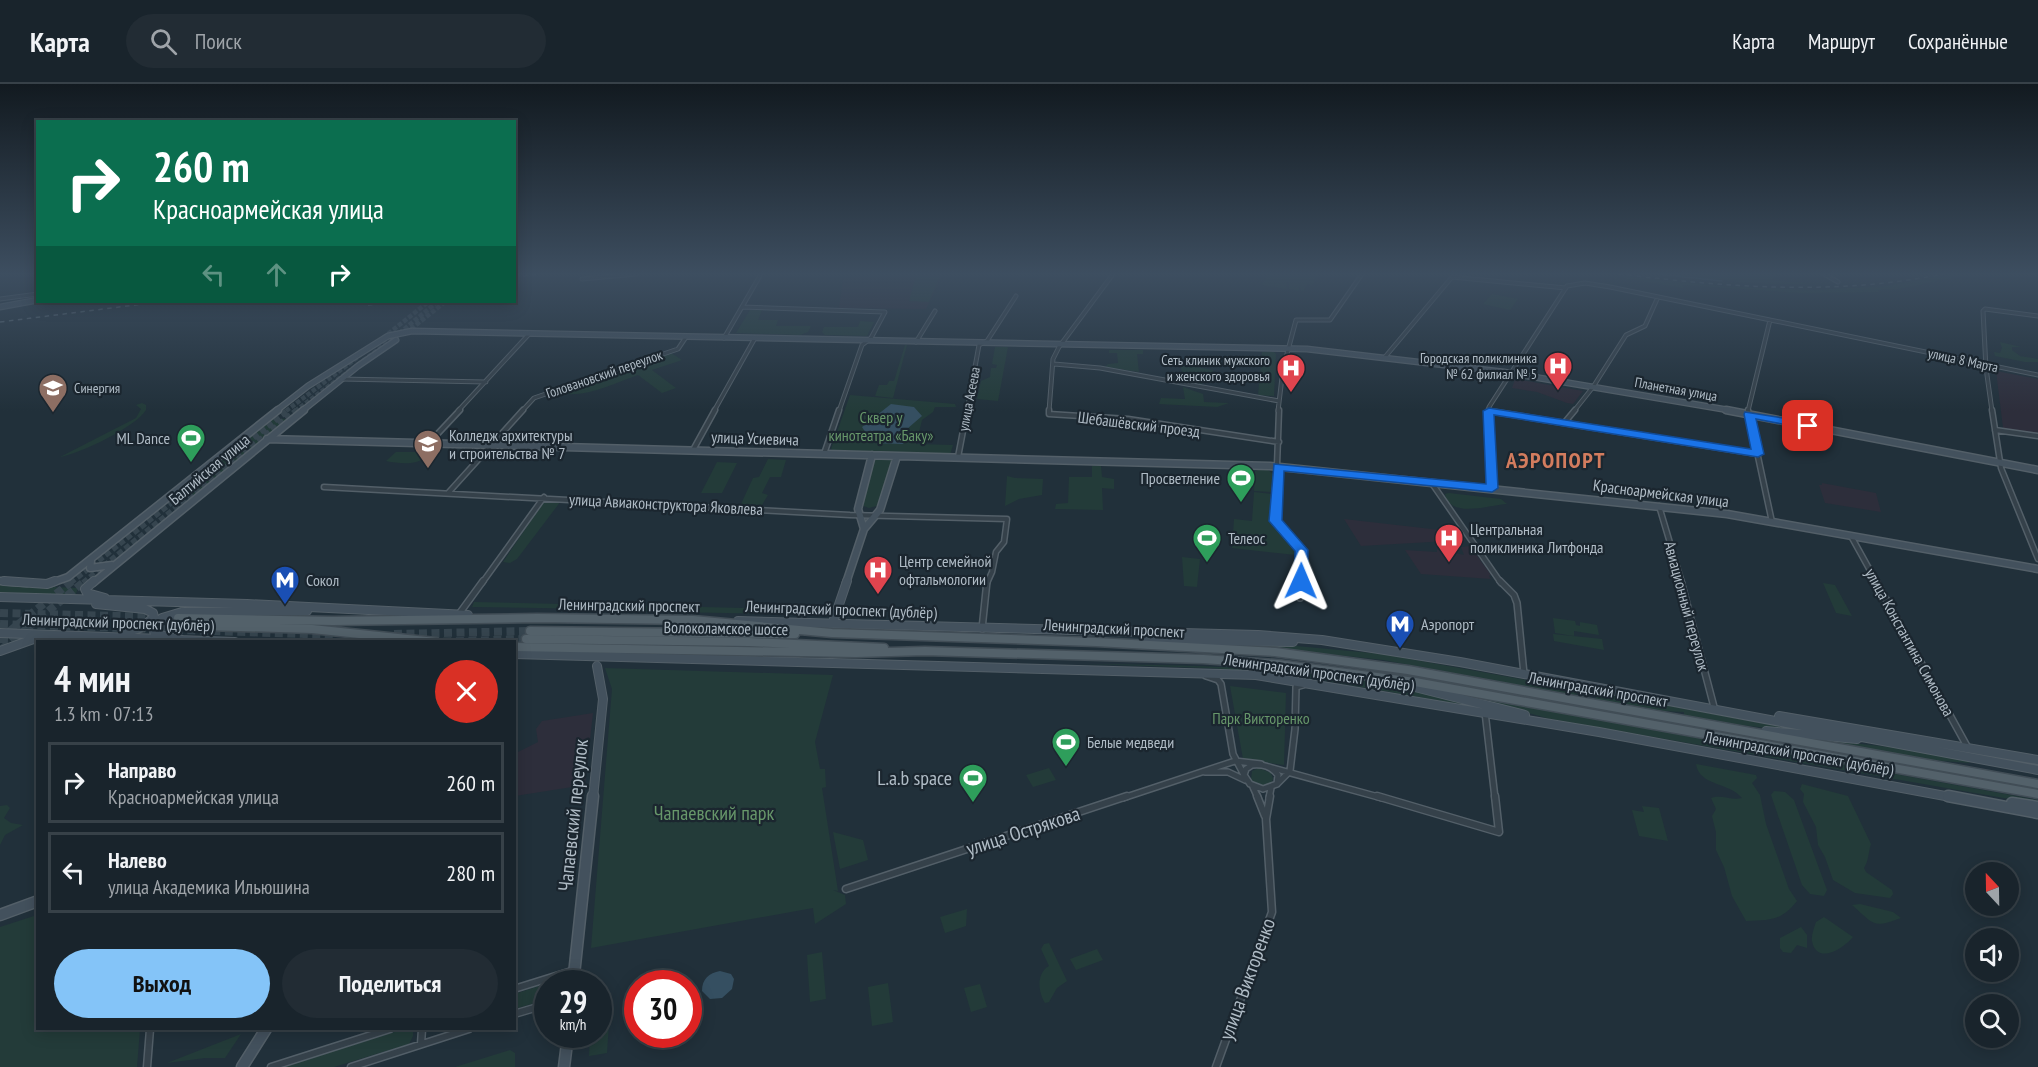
<!DOCTYPE html>
<html lang="ru">
<meta charset="utf-8">
<style>
body{margin:0;font-family:"PT Sans Narrow",sans-serif;background:#222c34;color:#f1f3f6;height:100vh;display:flex;flex-direction:column;font-size:22px;white-space:nowrap}
*{box-sizing:border-box;margin:0}
p{font-size:20px;color:#9fa4a9}
.icon{flex:none;width:33px;height:33px;fill:none;stroke:currentColor;stroke-width:2;stroke-linecap:round;stroke-linejoin:round}
.map{position:relative;flex:1;overflow:hidden}
.side{position:absolute;left:36px;top:556px;width:480px;height:390px;display:flex;flex-direction:column;background:#19242c;border-radius:0px;box-shadow:0 3px 15px #0003,0 0 0 2px #374148}
.side>*{flex:none}
.top-card{position:absolute;left:36px;top:36px;width:480px;height:183px;border-radius:0px;box-shadow:0 3px 15px #0003,0 0 0 2px #374148;background:#0b6e4f;color:#fff;overflow:hidden}
.needle{width:39px;rotate:338deg}
.fabs{position:absolute;left:1965px;top:778px;display:grid;gap:12px}
.fabs a{display:grid;place-items:center;width:54px;height:54px;border-radius:50%;background:#19242c;box-shadow:0 3px 15px #0003,0 0 0 2px #374148;font-size:30px}
.speed{position:absolute;left:534px;top:886px;display:flex;gap:12px;font-size:30px;font-weight:700;text-align:center}
.speed>*{display:grid;place-content:center;width:78px;height:78px;border-radius:50%;background:#19242c;box-shadow:0 3px 15px #0003,0 0 0 2px #374148;line-height:1}
.speed small{font-size:15px;font-weight:400}
.speed .limit{border:9px solid #d22;background:#fff;color:#111}
.pin{position:absolute;display:grid;place-items:center;width:51px;height:51px;color:#fff;margin:-26px;border-radius:12px;box-shadow:0 3px 9px #0006}
.me{position:absolute;width:66px;margin:-33px;rotate:1deg;stroke-linejoin:round;filter:drop-shadow(0 0 4px #0008)}
.turn{display:flex;align-items:center;gap:21px;height:126px;padding:0 18px;font-size:27px}
.turn .icon{width:78px;height:78px;stroke-width:2.5}
.turn b{display:block;font-size:42px;line-height:51px}
.lanes{display:flex;align-items:center;height:57px;padding:0 18px;background:#0003;justify-content:center;gap:30px;direction:ltr}
.lanes .off{opacity:.35}
.round{display:grid;place-items:center;flex:none;width:63px;height:63px;border-radius:32px;background:#222c34}
.head{display:flex;align-items:center;justify-content:space-between;height:102px;padding:0 18px}
h1{font-size:36px;font-weight:600;line-height:45px}
.primary-button{display:flex;gap:12px;margin-top:auto;padding:12px 18px}
.primary-button a{flex:1;height:69px;border-radius:36px;background:#84c4f8;color:#111;font-size:24px;font-weight:600;line-height:69px;text-align:center}
.primary-button a+a{background:#222c34;color:#f1f3f6}
ul{padding:0;list-style:none}
li{display:flex;align-items:center;gap:18px;height:81px;margin:0 12px 9px;padding:0 6px;border:3px solid #374148;border-radius:0px}
li div{flex:1}
li b{display:block;font-size:22px}
li em{font-style:normal}
header{display:flex;align-items:center;gap:36px;box-sizing:border-box;height:84px;padding:0 30px;background:#19242c;border-bottom:2px solid #374148}
header strong{font-size:28px}
nav{display:flex;gap:33px;margin-inline-start:auto;font-size:21px}
.search{width:420px;height:54px;background:#222c34;display:flex;align-items:center;gap:15px;box-sizing:border-box;padding:0 21px;border-radius:33px;color:#9fa4a9;font-size:22px}
.map>svg:first-child{display:block}
</style>
<header>
<strong>Карта</strong>
<div class="search"><svg class="icon" aria-label="search" viewBox="0 0 24 24"><circle cx="10" cy="10" r="6"/><path d="M15 15l6 6"/></svg>Поиск</div>
<nav><a>Карта</a><a>Маршрут</a><a>Сохранённые</a></nav>
</header>
<div class="map">
<svg width="2038" height="983" viewBox="0 0 2038 983">
<rect width="100%" height="100%" fill="#21303a"/>
<!-- medical -->
<path fill="#2d2e3b" d="M 881,190 L 943,190 L 926,225 L 839,224 L 843,195 Z
M 1996,287 L 2038,295 L 2038,350 L 2003,344 Z
M 1515,295 L 1533,298 L 1583,307 L 1573,320 L 1567,319 L 1537,308 L 1512,304 Z
M 1822,399 L 1876,409 L 1881,428 L 1825,419 L 1819,401 L 1822,401 Z
M 1344,435 L 1458,448 L 1465,456 L 1361,462 Z
M 1470,462 L 1491,491 L 1489,492 L 1491,495 L 1421,490 L 1405,466 L 1437,468 L 1437,465 L 1464,471 L 1461,463 Z
M 593,629 L 585,701 L 515,712 L 515,678 L 518,668 L 538,658 L 536,645 L 542,637 Z"/>
<!-- green -->
<path fill="#233b39" d="M 1268,190 L 1318,190 L 1312,201 L 1307,200 L 1304,207 L 1301,207 L 1299,199 L 1299,207 L 1289,205 L 1289,198 L 1286,198 L 1287,205 L 1275,203 L 1274,196 L 1274,203 L 1262,201 Z
M 1601,190 L 1718,202 L 1812,206 L 1886,202 L 1951,190 L 1971,190 L 1898,205 L 1878,206 L 1879,208 L 1801,209 L 1683,201 L 1683,204 L 1618,193 L 1616,197 L 1612,192 Z
M 1646,190 L 1779,190 L 1770,196 L 1815,200 L 1767,200 Z
M 916,192 L 940,192 L 929,218 L 909,217 Z
M 1492,210 L 1518,215 L 1510,226 L 1483,220 Z
M 750,226 L 762,226 L 758,236 L 778,236 L 776,242 L 811,242 L 808,248 L 800,251 L 736,249 Z
M 860,237 L 874,238 L 867,252 L 825,251 L 822,248 L 824,243 L 858,243 Z
M 2000,258 L 2021,263 L 2012,263 L 2012,266 L 2020,272 L 2038,275 L 2038,278 L 2025,278 L 1995,272 L 1994,268 L 2000,269 L 2002,264 Z
M 905,261 L 907,261 L 893,314 L 875,312 L 879,301 L 887,301 L 889,297 L 894,297 Z
M 995,263 L 1008,263 L 998,317 L 977,315 L 981,297 L 990,293 L 991,284 L 996,284 L 997,281 L 992,280 Z
M 1109,266 L 1143,266 L 1143,270 L 1137,270 L 1139,288 L 1105,283 L 1108,280 L 1118,279 L 1117,269 L 1109,269 Z
M 1262,268 L 1274,268 L 1276,270 L 1274,312 L 1258,311 Z
M 671,269 L 682,276 L 652,286 L 676,304 L 662,309 L 638,291 C 612,300 583,316 556,308 Z
M 1180,280 L 1213,286 L 1213,290 L 1202,288 L 1200,291 L 1202,300 L 1184,296 Z
M 1183,303 L 1203,310 L 1204,318 L 1229,319 L 1217,323 L 1159,320 L 1161,314 L 1185,315 Z
M 850,311 L 955,320 L 956,323 L 935,323 L 933,328 L 922,336 L 916,360 L 953,361 L 950,371 L 835,368 L 831,365 Z
M 142,319 L 146,321 L 146,326 C 136,343 79,370 60,373 L 136,334 L 141,325 L 136,321 Z
M 271,334 L 287,335 L 192,415 L 191,411 L 182,410 L 211,381 Z
M 396,368 L 426,368 L 429,370 C 419,382 401,380 386,377 Z
M 768,375 L 786,376 L 781,393 L 770,393 L 762,409 L 768,411 L 762,421 L 741,420 L 753,394 L 759,393 Z
M 874,375 L 893,375 L 880,421 L 869,424 L 861,421 Z
M 717,378 L 737,379 L 722,409 L 701,409 Z
M 1092,382 L 1101,382 L 1102,393 L 1114,395 L 1114,405 L 1102,404 L 1103,426 L 1055,425 L 1056,420 L 1068,419 L 1069,393 L 1092,393 Z
M 1258,386 L 1268,386 L 1273,390 L 1272,408 L 1254,407 L 1255,387 Z
M 1007,392 L 1015,394 L 1043,395 L 1042,411 L 1019,415 L 1005,422 Z
M 1254,408 L 1272,410 L 1270,439 L 1297,466 L 1296,471 L 1232,464 L 1234,435 L 1252,437 Z
M 1449,409 L 1501,415 L 1507,420 C 1489,421 1450,435 1445,410 Z
M 545,416 L 561,417 L 517,475 L 510,479 L 503,478 Z
M 1182,473 L 1200,475 L 1197,503 L 1184,502 Z
M 0,499 L 56,500 L 53,503 L 78,504 L 75,512 L 0,508 Z
M 1823,499 L 1835,501 L 1852,532 L 1836,529 Z
M 474,518 L 607,521 L 600,525 L 472,523 Z
M 619,521 L 829,526 L 822,531 L 622,527 L 618,524 Z
M 1553,534 L 1575,537 L 1576,541 L 1580,542 L 1580,538 L 1597,541 L 1599,551 L 1574,547 L 1574,552 L 1555,549 Z
M 1553,550 L 1602,555 L 1604,566 L 1554,557 Z
M 1275,560 L 1382,570 L 1835,652 L 1741,641 L 1672,629 L 1684,631 L 1684,628 L 1664,627 L 1596,615 L 1596,612 L 1583,609 L 1574,611 L 1383,576 L 1246,561 Z
M 1085,580 C 1191,581 1297,583 1402,603 C 1436,609 1470,620 1504,628 L 1287,590 L 1210,584 Z
M 605,584 L 833,591 L 815,658 L 820,685 L 825,685 L 826,703 L 822,704 L 838,807 L 833,806 L 845,811 L 846,820 L 815,840 L 813,824 L 591,864 L 612,605 Z
M 1230,602 L 1286,609 L 1284,681 L 1243,675 Z
M 1467,612 L 2038,716 L 2038,720 L 1550,635 Z
M 1807,654 L 1907,665 L 1968,677 L 1969,679 L 1916,675 Z
M 1696,680 L 1756,691 L 1757,694 L 1752,699 L 1760,711 L 1766,740 L 1789,805 L 1797,817 C 1781,837 1771,836 1746,837 L 1732,812 L 1724,783 L 1716,766 L 1716,748 L 1712,732 L 1716,725 L 1711,714 C 1722,710 1731,717 1742,714 C 1729,698 1699,702 1696,680 Z
M 1049,684 L 1056,696 L 1033,703 L 1026,691 Z
M 1259,684 L 1271,689 L 1273,695 L 1270,701 L 1261,702 L 1251,696 L 1252,687 Z
M 1802,700 L 1848,712 L 1871,760 C 1868,769 1869,776 1864,784 L 1866,788 L 1892,806 L 1893,810 L 1890,814 L 1855,809 L 1833,796 L 1825,773 L 1818,761 L 1816,743 L 1803,718 L 1804,710 L 1800,705 Z
M 1774,707 L 1785,708 L 1794,716 L 1827,806 L 1824,812 L 1810,810 L 1802,801 L 1771,711 Z
M 7,721 L 10,724 L 4,734 L 11,739 L 23,741 L 5,751 L 0,761 L 0,722 Z
M 1642,722 L 1659,724 L 1668,757 L 1639,752 L 1632,726 L 1644,728 Z
M 833,748 L 863,756 L 868,776 L 840,785 Z
M 1860,820 L 1893,828 L 1901,834 C 1872,845 1874,840 1852,821 Z
M 967,825 L 966,842 L 945,849 L 940,833 Z
M 37,831 L 38,945 L 140,945 L 137,983 L 0,983 L 0,843 Z
M 1824,833 L 1853,853 C 1844,864 1817,882 1812,857 C 1811,852 1814,844 1816,838 Z
M 1801,843 L 1807,851 L 1807,864 L 1797,861 L 1791,869 L 1783,868 L 1780,864 L 1780,854 Z
M 1049,859 L 1067,897 L 1057,904 L 1049,918 L 1045,919 C 1038,908 1036,889 1049,882 L 1041,865 L 1044,860 Z
M 1097,865 L 1103,876 L 1076,886 L 1070,875 Z
M 822,868 L 826,915 L 810,918 L 807,871 Z
M 563,894 L 563,900 L 548,900 L 547,915 L 515,925 L 515,910 Z
M 888,899 L 893,938 L 872,942 L 868,903 Z
M 980,900 L 987,923 L 971,928 L 964,904 Z
M 609,940 L 607,969 L 589,972 L 590,951 L 598,951 L 599,943 Z
M 404,945 L 413,945 L 413,952 L 409,960 L 334,983 L 283,983 Z
M 241,950 L 225,974 L 205,974 L 167,979 Z
M 510,966 L 515,969 L 515,983 L 455,983 Z"/>
<!-- water -->
<path fill="#354f61" d="M 891,320 L 914,323 L 922,332 L 907,345 L 909,353 L 903,360 L 872,359 L 862,343 Z
M 720,887 L 731,890 L 734,895 L 732,905 L 722,914 L 710,915 L 702,907 C 702,895 709,889 720,887 Z"/>
<g fill="none" stroke-linecap="round" stroke-linejoin="round">
<!-- stream -->
<path stroke="#354f61" stroke-width="1.5" d="M 1659,190 L 1693,194
M 1694,194 L 1722,197"/>
<!-- secondary-tunnel-far2 -->
<path stroke="#36454f" stroke-width="4.5" stroke-dasharray="4.5 2" stroke-linecap="butt" d="M 406,249 L 445,218
M 383,254 L 428,218
M 286,327 L 358,273
M 295,327 L 391,256 L 437,218"/>
<!-- secondary-tunnel-far1 -->
<path stroke="#36454f" stroke-width="6" stroke-dasharray="6 3" stroke-linecap="butt" d="M 70,499 L 288,326
M 83,499 L 297,326"/>
<!-- secondary-tunnel -->
<path stroke="#36454f" stroke-width="8" stroke-dasharray="8 4" stroke-linecap="butt" d="M 0,555 L 72,497
M 2,565 L 85,497"/>
<!-- primary-tunnel -->
<path stroke="#36454f" stroke-width="8" stroke-dasharray="8 4.5" stroke-linecap="butt" d="M 0,529 L 159,533
M 0,540 L 334,551
M 394,550 L 530,547
M 0,555 L 135,558
M 431,558 L 526,555"/>
<!-- street-far3 casing -->
<g stroke="#535f68" stroke-width="5">
<path id="street-far3" d="M 1824,190 L 1838,198
M 582,195 L 636,190
M 0,215 L 38,210
M 742,223 L 885,228 L 871,254 L 862,261 L 839,327
M 724,254 L 761,190
M 916,258 L 935,227
M 1385,273 L 1452,193 L 1566,204
M 1054,280 L 1100,284 L 1279,317
M 341,295 L 486,298
M 458,327 L 530,249
M 522,327 L 534,314 L 678,265 L 686,253
M 714,327 L 755,254
M 967,327 L 979,261 L 987,257 L 1016,212
M 1049,327 L 1053,275 L 1059,263 L 1113,190
M 1278,327 L 1283,285 L 1296,236 L 1330,236 L 1362,190
M 1489,327 L 1489,323 L 1567,202 L 1585,199 L 1610,203 L 2038,291
M 1574,327 L 1593,303 L 1626,251 L 1645,242 L 1658,213
M 1748,327 L 1770,236
M 1992,327 L 1986,284 L 1983,227 L 1985,225 L 2038,232"/>
</g>
<!-- street-far2 casing -->
<g stroke="#535f68" stroke-width="7">
<path id="street-far2" d="M 1049,326 L 1049,330 L 1128,335 L 1279,358
M 1279,326 L 1275,437 L 1301,466 L 1300,499
M 1489,326 L 1492,404
M 1748,326 L 1772,438
M 1992,326 L 2001,384 L 2038,475
M 1489,327 L 1758,370
M 1565,338 L 1575,326
M 1995,346 L 2038,352
M 429,359 L 460,326
M 693,366 L 715,326
M 824,370 L 839,326
M 958,373 L 967,326
M 1431,398 L 1501,499
M 324,403 L 850,431 L 1007,435 L 1004,458 L 996,468 L 992,488 L 987,499
M 449,408 L 523,326
M 1659,422 L 1682,499
M 1851,452 L 1877,499
M 482,499 L 544,413"/>
</g>
<!-- street-far1 casing -->
<g stroke="#535f68" stroke-width="8">
<path id="street-far1" d="M 1500,497 L 1514,511 L 1517,519 L 1524,590
M 1681,497 L 1714,623
M 1876,497 L 1968,664
M 1300,514 L 1300,497
M 459,530 L 483,497
M 982,545 L 987,497
M 1206,592 L 1218,596 L 1221,600 L 1233,670 L 1244,691
M 1485,628 L 1495,714
M 1252,681 C 1263,680 1271,682 1278,691 L 1277,700 L 1263,705 L 1250,700 L 1244,691 L 1246,685 Z
M 1269,683 L 1382,714
M 1205,688 L 1228,688 L 1245,696
M 1277,700 L 1290,687 L 1295,645 L 1296,603 L 1303,601
M 1253,703 L 1258,714
M 1123,714 L 1235,677 L 1261,680
M 1269,714 L 1271,704"/>
</g>
<!-- street casing -->
<g stroke="#535f68" stroke-width="9">
<path id="street" d="M 1257,712 L 1265,732
M 1377,712 L 1499,748 L 1495,712
M 846,805 L 1127,712
M 514,905 L 575,886
M 514,930 L 548,920
M 421,960 L 422,945
M 147,983 L 150,945
M 271,983 L 390,945
M 351,983 L 469,945
M 1216,983 L 1272,828 L 1266,735 L 1270,712"/>
</g>
<!-- secondary-far3 casing -->
<g stroke="#535f68" stroke-width="7">
<path id="secondary-far3" d="M 0,223 L 38,216
M 276,327 L 308,302 L 388,252 L 412,247 L 1307,265 L 1504,288 L 1734,327
M 302,327 L 358,282 L 396,256"/>
</g>
<!-- secondary-far2 casing -->
<g stroke="#535f68" stroke-width="9">
<path id="secondary-far2" d="M 1726,326 L 2038,386
M 267,355 L 1270,382 L 1727,430 L 2038,485
M 864,445 L 858,425 L 872,371
M 91,477 L 90,484 L 112,481
M 0,497 L 27,499
M 51,499 L 68,493 L 278,326
M 93,499 L 304,326
M 846,499 L 864,445 L 880,426 L 897,372"/>
</g>
<!-- secondary-far1 casing -->
<g stroke="#535f68" stroke-width="10">
<path id="secondary-far1" d="M 4,497 L 47,500 L 55,497
M 94,497 L 85,505 L 87,509 L 105,514
M 0,513 L 247,520 L 468,531
M 96,520 L 145,525 L 153,529 L 154,533 L 143,543 L 122,550
M 738,537 L 1258,551 L 1322,556 L 1460,578 L 2038,686
M 833,538 L 847,497
M 0,549 L 162,555
M 179,556 L 235,558
M 182,556 L 155,550 L 153,544 L 162,534 L 182,528 L 307,527
M 1145,557 L 1293,558
M 0,567 L 42,552
M 514,570 L 1256,591 L 1599,648 L 1956,714
M 1399,599 L 1525,631
M 1779,632 L 2038,676
M 1766,647 L 1857,655
M 593,714 L 603,615 L 597,582"/>
</g>
<!-- secondary casing -->
<g stroke="#535f68" stroke-width="13">
<path id="secondary" d="M 1948,712 L 2038,729
M 2012,719 L 2038,723
M 0,831 L 38,817
M 573,900 L 593,712
M 242,983 L 266,945
M 564,983 L 568,951"/>
</g>
<!-- primary casing -->
<g stroke="#414d56" stroke-width="11">
<path id="primary" d="M 178,534 L 333,537 L 537,534 L 693,536 L 832,549 L 1096,558 L 1275,568 L 1408,586 L 2038,700
M 171,541 L 312,545 L 436,558
M 530,547 L 795,550
M 526,555 L 749,558 L 884,564
M 514,563 L 856,569 L 925,567 L 1203,575 L 1277,580 L 1415,598 L 2038,710"/>
</g>
<!-- street-far3 -->
<use href="#street-far3" stroke="#35414a" stroke-width="3"/>
<!-- street-far2 -->
<use href="#street-far2" stroke="#35414a" stroke-width="4"/>
<!-- street-far1 -->
<use href="#street-far1" stroke="#35414a" stroke-width="5"/>
<!-- street -->
<use href="#street" stroke="#35414a" stroke-width="6"/>
<!-- secondary-far3 -->
<use href="#secondary-far3" stroke="#43515d" stroke-width="4.5"/>
<!-- secondary-far2 -->
<use href="#secondary-far2" stroke="#43515d" stroke-width="6"/>
<!-- secondary-far1 -->
<use href="#secondary-far1" stroke="#43515d" stroke-width="8"/>
<!-- secondary -->
<use href="#secondary" stroke="#43515d" stroke-width="10"/>
<!-- primary -->
<use href="#primary" stroke="#53616a" stroke-width="8"/>
<!-- rail -->
<path stroke="#576671" stroke-width="1.5" stroke-dasharray="4.5 4.5" stroke-linecap="butt" d="M 1619,190 C 1727,203 1835,212 1943,190
M 514,193 L 540,190
M 368,221 L 404,218
M 0,238 L 159,218"/>
</g>
<!-- sky -->
<linearGradient id="sky" x2="0" y2="1"><stop stop-color="#121a20"/><stop offset="0.58" stop-color="#3d4e60"/><stop offset="1" stop-color="#3d4e60" stop-opacity="0"/></linearGradient>
<rect width="2038" height="327" fill="url(#sky)"/>
<!-- route -->
<path fill="#1a73e8" stroke="#114b97" stroke-width="1.5" d="M 1489,324 L 1751,365 L 1744,330 L 1745,328 L 1808,338 L 1814,342 L 1808,345 L 1756,335 L 1764,370 L 1758,373 L 1494,331 L 1498,404 L 1492,408 L 1284,387 L 1282,436 L 1308,466 L 1308,497 L 1306,500 L 1296,500 L 1294,497 L 1295,467 L 1269,437 L 1274,380 L 1486,400 L 1483,327 Z"/>
<!-- icons -->
<defs>
<g id="hospital-pin" transform="scale(1.5)"><path d="M0 17L-7.5 6A9.5 9.5 0 1 1 7.5 6Z" fill="#e0444e" stroke="#1b262f"/><path d="M-5-5h3v3.5h4V-5h3V5h-3V1.5h-4V5h-3Z" fill="#fff"/></g>
<g id="university-pin" transform="scale(1.5)"><path d="M0 17L-7.5 6A9.5 9.5 0 1 1 7.5 6Z" fill="#8d6e63" stroke="#1b262f"/><path d="M0-5L7-2L0 1L-7-2ZM-4 1L0 2.5L4 1V4Q0 6-4 4Z" fill="#fff"/></g>
<g id="stadium-pin" transform="scale(1.5)"><path d="M0 17L-7.5 6A9.5 9.5 0 1 1 7.5 6Z" fill="#2e9e5b" stroke="#1b262f"/><path d="M0-5a6.5 5 0 1 0 0 10a6.5 5 0 1 0 0-10ZM-3.5-1.8h7v3.6h-7Z" fill="#fff"/></g>
<g id="metro-pin" transform="scale(1.5)"><path d="M0 17L-7.5 6A9.5 9.5 0 1 1 7.5 6Z" fill="#1a4fb4" stroke="#1b262f"/><path d="M-5.5 5V-5H-3L0 0L3-5H5.5V5H3V-.5L0 4L-3-.5V5Z" fill="#fff"/></g>
</defs>
<g fill-rule="evenodd">
<use href="#hospital-pin" x="1558" y="282"/>
<use href="#hospital-pin" x="1291" y="284"/>
<use href="#university-pin" x="53" y="304"/>
<use href="#stadium-pin" x="191" y="354"/>
<use href="#university-pin" x="428" y="360"/>
<use href="#stadium-pin" x="1241" y="394"/>
<use href="#stadium-pin" x="1207" y="454"/>
<use href="#hospital-pin" x="1449" y="454"/>
<use href="#hospital-pin" x="878" y="486"/>
<use href="#metro-pin" x="285" y="496"/>
<use href="#metro-pin" x="1400" y="540"/>
<use href="#stadium-pin" x="1066" y="658"/>
<use href="#stadium-pin" x="973" y="694"/>
</g>
<g text-anchor="middle" stroke-width="4.5" stroke-linejoin="round" paint-order="stroke">
<!-- far-poi labels -->
<g font-size="14" fill="#b0bcc6" stroke="#1b262f" text-anchor="end">
<text x="1537" y="279">Городская поликлиника<tspan x="1537" dy="16">№ 62 филиал № 5</tspan></text>
<text x="1270" y="281">Сеть клиник мужского<tspan x="1270" dy="16">и женского здоровья</tspan></text>
<text x="74" y="309" text-anchor="start">Синергия</text>
</g>
<!-- far-street labels -->
<g font-size="14" fill="#b0bcc6" stroke="#1b262f">
<text transform="translate(1963 276) rotate(12)" y="5">улица 8 Марта</text>
<text transform="translate(604 290) rotate(-19)" y="5">Головановский переулок</text>
<text transform="translate(1676 305) rotate(10)" y="5">Планетная улица</text>
<text transform="translate(969 315) rotate(-79)" y="5">улица Асеева</text>
</g>
<!-- park labels -->
<g font-size="16" fill="#67976a" stroke="#1b262f">
<text x="881" y="339">Сквер у<tspan x="881" dy="18">кинотеатра «Баку»</tspan></text>
<text x="1261" y="640">Парк Викторенко</text>
</g>
<!-- street labels -->
<g font-size="16" fill="#b0bcc6" stroke="#1b262f">
<text transform="translate(1139 340) rotate(7)" y="6">Шебашёвский проезд</text>
<text transform="translate(755 354) rotate(2)" y="6">улица Усиевича</text>
<text transform="translate(209 385) rotate(-40)" y="6">Балтийская улица</text>
<text transform="translate(1661 409) rotate(7)" y="6">Красноармейская улица</text>
<text transform="translate(666 420) rotate(3)" y="6">улица Авиаконструктора Яковлева</text>
<text transform="translate(629 521) rotate(1)" y="6">Ленинградский проспект</text>
<text transform="translate(1687 522) rotate(75)" y="6">Авиационный переулок</text>
<text transform="translate(841 525) rotate(2)" y="6">Ленинградский проспект (дублёр)</text>
<text transform="translate(118 538) rotate(2)" y="6">Ленинградский проспект (дублёр)</text>
<text transform="translate(726 544) rotate(1)" y="6">Волоколамское шоссе</text>
<text transform="translate(1114 544) rotate(3)" y="6">Ленинградский проспект</text>
<text transform="translate(1910 558) rotate(61)" y="6">улица Константина Симонова</text>
<text transform="translate(1319 588) rotate(8)" y="6">Ленинградский проспект (дублёр)</text>
<text transform="translate(1598 605) rotate(10)" y="6">Ленинградский проспект</text>
<text transform="translate(1799 669) rotate(10)" y="6">Ленинградский проспект (дублёр)</text>
</g>
<!-- poi labels -->
<g font-size="16" fill="#b0bcc6" stroke="#1b262f" text-anchor="start">
<text x="449" y="357">Колледж архитектуры<tspan x="449" dy="18">и строительства № 7</tspan></text>
<text x="170" y="360" text-anchor="end">ML Dance</text>
<text x="1220" y="400" text-anchor="end">Просветление</text>
<text x="1470" y="451">Центральная<tspan x="1470" dy="18">поликлиника Литфонда</tspan></text>
<text x="1228" y="460">Телеос</text>
<text x="899" y="483">Центр семейной<tspan x="899" dy="18">офтальмологии</tspan></text>
<text x="306" y="502">Сокол</text>
<text x="1421" y="546">Аэропорт</text>
<text x="1087" y="664">Белые медведи</text>
</g>
<!-- near-poi labels -->
<g font-size="20" fill="#b0bcc6" stroke="#1b262f" text-anchor="end">
<text x="952" y="701">L.a.b space</text>
</g>
<!-- near-park labels -->
<g font-size="20" fill="#67976a" stroke="#1b262f">
<text x="714" y="736">Чапаевский парк</text>
</g>
<!-- near-street labels -->
<g font-size="20" fill="#b0bcc6" stroke="#1b262f">
<text transform="translate(573 731) rotate(-84)" y="7">Чапаевский переулок</text>
<text transform="translate(1023 747) rotate(-18)" y="7">улица Острякова</text>
<text transform="translate(1247 895) rotate(-70)" y="7">улица Викторенко</text>
</g>
<!-- district labels -->
<g font-size="22" font-weight="bold" letter-spacing="1.5" fill="#d37c5e" stroke="#1b262f">
<text x="1556" y="384">АЭРОПОРТ</text>
</g>
</g>
</svg>
<div class="fabs">
<a><svg class="needle" viewBox="-14 -14 28 28"><path d="M0-13l5 13h-10z" fill="#e53935"/><path d="M0 13l5-13h-10z" fill="#9fa4a9"/></svg></a>
<a><svg class="icon" aria-label="sound" viewBox="0 0 24 24"><path d="M4 9h4l5-4v14l-5-4H4zM17 9q2 3 0 6"/></svg></a>
<a><svg class="icon" aria-label="search" viewBox="0 0 24 24"><circle cx="10" cy="10" r="6"/><path d="M15 15l6 6"/></svg></a>
</div>
<div class="speed"><div>29<small>km/h</small></div><div class="limit">30</div></div>
<div class="pin" style="left:1808px;top:342px;background:#d93025"><svg class="icon" aria-label="arrive" viewBox="0 0 24 24"><path d="M6 21V4h12l-3 4 3 4H6"/></svg></div>
<svg class="me" style="left:1301px;top:497px" viewBox="-20 -20 40 40"><path d="M0-17L14 15 0 8-14 15z" fill="#1a73e8" stroke="#fff" stroke-width="4"/></svg>
<div class="top-card">
<div class="turn"><svg class="icon" aria-label="right" viewBox="0 0 24 24"><path d="M7 20v-9h11M14 6l5 5-5 5"/></svg><div><b>260 m</b>Красноармейская улица</div></div>
<div class="lanes"><svg class="icon off" aria-label="left" viewBox="0 0 24 24"><path d="M17 20v-9H6M10 6l-5 5 5 5"/></svg><svg class="icon off" aria-label="ahead" viewBox="0 0 24 24"><path d="M12 20V5M6 11l6-6 6 6"/></svg><svg class="icon" aria-label="right" viewBox="0 0 24 24"><path d="M7 20v-9h11M14 6l5 5-5 5"/></svg></div>
</div>
<section class="side">
<div class="head"><div><h1>4 мин</h1><p>1.3 km · 07:13</p></div><a class="round" style="background:#d93025;color:#fff"><svg class="icon" aria-label="close" viewBox="0 0 24 24"><path d="M6 6l12 12M18 6L6 18"/></svg></a></div>
<ul>
<li><svg class="icon" aria-label="right" viewBox="0 0 24 24"><path d="M7 20v-9h11M14 6l5 5-5 5"/></svg><div><b>Направо</b><p>Красноармейская улица</p></div><em>260 m</em></li>
<li><svg class="icon" aria-label="left" viewBox="0 0 24 24"><path d="M17 20v-9H6M10 6l-5 5 5 5"/></svg><div><b>Налево</b><p>улица Академика Ильюшина</p></div><em>280 m</em></li>
</ul>
<div class="primary-button"><a>Выход</a><a>Поделиться</a></div>
</section>
</div>
